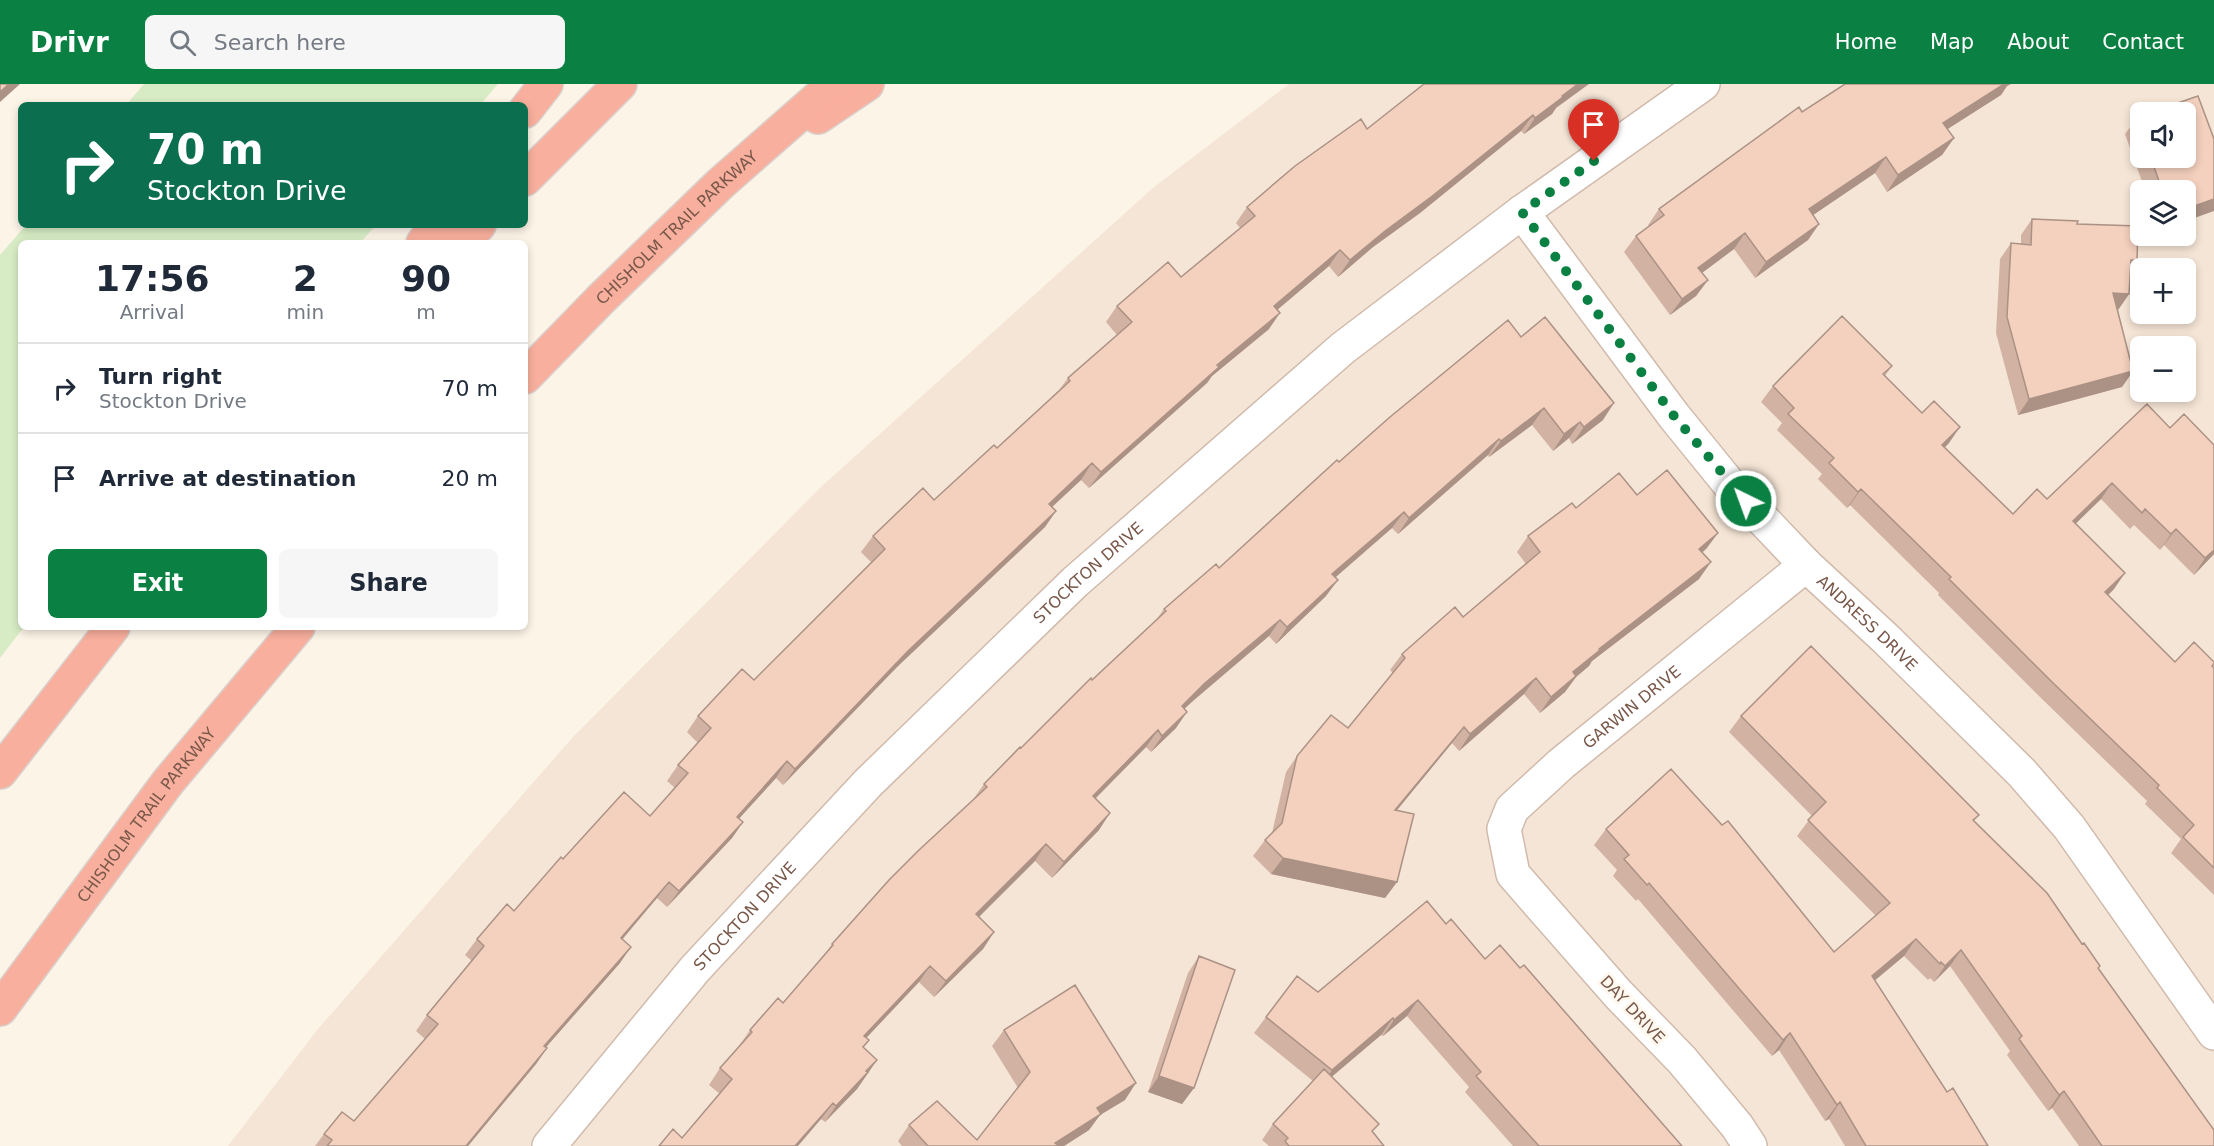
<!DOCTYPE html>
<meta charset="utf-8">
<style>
body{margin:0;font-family:"DejaVu Sans",sans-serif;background:#f6f6f7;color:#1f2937;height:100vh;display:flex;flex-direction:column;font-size:22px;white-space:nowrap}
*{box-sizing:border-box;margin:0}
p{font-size:20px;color:#747a83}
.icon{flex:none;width:33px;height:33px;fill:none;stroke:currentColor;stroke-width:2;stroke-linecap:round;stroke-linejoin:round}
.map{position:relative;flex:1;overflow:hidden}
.panel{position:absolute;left:18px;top:156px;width:510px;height:390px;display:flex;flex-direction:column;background:#fff;border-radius:9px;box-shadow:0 3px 9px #0003}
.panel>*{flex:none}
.banner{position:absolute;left:18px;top:18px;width:510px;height:126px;border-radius:9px;box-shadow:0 3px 9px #0003;background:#0b6e4f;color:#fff;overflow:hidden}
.buttons{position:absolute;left:2130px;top:18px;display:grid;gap:12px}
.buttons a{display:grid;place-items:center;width:66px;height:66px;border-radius:9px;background:#fff;box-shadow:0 3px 9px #0003;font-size:30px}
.pin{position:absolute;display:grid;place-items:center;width:51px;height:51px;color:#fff;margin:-62px -26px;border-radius:50% 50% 50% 0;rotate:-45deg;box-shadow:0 0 6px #0007}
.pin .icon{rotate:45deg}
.me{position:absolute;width:66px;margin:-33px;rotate:318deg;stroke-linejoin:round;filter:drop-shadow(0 0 4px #0008)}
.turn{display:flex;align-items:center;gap:21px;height:126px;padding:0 30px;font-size:27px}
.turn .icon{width:78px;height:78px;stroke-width:2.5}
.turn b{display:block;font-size:42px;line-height:51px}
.eta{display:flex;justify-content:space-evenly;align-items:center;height:102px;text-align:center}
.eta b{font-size:36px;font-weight:700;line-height:42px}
.primary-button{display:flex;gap:12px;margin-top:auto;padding:12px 30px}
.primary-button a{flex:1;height:69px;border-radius:9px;background:#0b8043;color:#fff;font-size:24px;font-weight:700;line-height:69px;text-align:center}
.primary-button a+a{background:#f6f6f7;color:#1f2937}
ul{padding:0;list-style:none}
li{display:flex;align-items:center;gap:18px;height:90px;padding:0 30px;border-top:2px solid #e0e1e3}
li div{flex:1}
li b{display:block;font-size:22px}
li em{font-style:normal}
header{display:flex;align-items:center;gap:36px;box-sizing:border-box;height:84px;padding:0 30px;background:#0b8043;color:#fff}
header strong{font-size:28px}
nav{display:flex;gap:33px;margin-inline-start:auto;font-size:21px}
.search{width:420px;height:54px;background:#f6f6f7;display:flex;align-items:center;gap:15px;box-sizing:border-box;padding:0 21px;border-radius:9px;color:#747a83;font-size:22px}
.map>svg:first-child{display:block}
</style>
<header>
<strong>Drivr</strong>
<div class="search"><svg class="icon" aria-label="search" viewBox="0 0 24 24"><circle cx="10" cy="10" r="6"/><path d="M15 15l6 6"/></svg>Search here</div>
<nav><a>Home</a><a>Map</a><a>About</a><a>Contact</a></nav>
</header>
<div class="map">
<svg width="2214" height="1062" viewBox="0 0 2214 1062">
<rect width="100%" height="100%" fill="#fdf4e8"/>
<!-- residential -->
<path fill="#f5e5d6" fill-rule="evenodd" d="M 1289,0 L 2214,0 L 2214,1062 L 228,1062 L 318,945 L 572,654 L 822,402 L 1154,103 ZM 2140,28 L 2186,28 L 2186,74 L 2140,74 ZM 2140,106 L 2186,106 L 2186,152 L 2140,152 ZM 2140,184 L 2186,184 L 2186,230 L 2140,230 ZM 2140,262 L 2186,262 L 2186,308 L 2140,308 Z"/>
<!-- green -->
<path fill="#d7ecc5" d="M 144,0 L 498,0 L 480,21 L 126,21 Z
M 26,141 L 376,141 L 360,159 L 21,159 L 21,543 L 24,543 L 0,574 L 0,171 Z"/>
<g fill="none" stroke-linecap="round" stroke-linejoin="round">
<!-- minor casing -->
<g stroke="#d0baac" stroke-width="36">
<g id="minor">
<path id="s1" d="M 1522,128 L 1674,332 L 1730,401 L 1806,481 L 1886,555 L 2022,689 L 2069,743 L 2214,949"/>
<path id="s2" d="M 549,1062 L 695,885 L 868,699 L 1075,498 L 1343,264 L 1522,128 L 1703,0"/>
<path id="s3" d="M 1750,1062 L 1737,1042 L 1682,976 L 1618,910 L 1513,790 L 1504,745 L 1512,725 L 1561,680 L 1806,481"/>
</g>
</g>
<!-- highway casing -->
<g stroke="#d9d0cc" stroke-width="36">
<g id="highway">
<path d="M 525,27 L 546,0"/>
<path d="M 818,33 L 867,0"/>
<path d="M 525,95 L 620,0"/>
<path d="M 423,159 L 437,141"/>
<path d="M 461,159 L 479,141"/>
<path id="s4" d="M 525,293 L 601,215 L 720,100 L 834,0"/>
<path d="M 0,688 L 113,543"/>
<path id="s5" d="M 0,925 L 168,698 L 298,543"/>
</g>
</g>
<!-- minor -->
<use href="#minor" stroke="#fff" stroke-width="33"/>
<!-- highway -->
<use href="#highway" stroke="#f9af9d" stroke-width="33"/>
</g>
<!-- wall -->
<path fill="#d2b3a3" d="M 1845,0 L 2011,0 L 2007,2 L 2001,11 L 1947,45 L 1954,54 L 1942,71 L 1887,108 L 1875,89 L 1813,131 L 1819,140 L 1808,156 L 1755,194 L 1734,165 L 1702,189 L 1708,196 L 1696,212 L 1670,231 L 1624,168 L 1636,152 L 1649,142 L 1648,141 L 1659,125 Z
M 1556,24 L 1552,30 L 1524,50 L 1521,47 L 1420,129 L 1373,163 L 1338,193 L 1329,182 L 1277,226 L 1269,245 L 1212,292 L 1207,299 L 1089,404 L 1081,396 L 1052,423 L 1056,427 L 1045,443 L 897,583 L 783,701 L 776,694 L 739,734 L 743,738 L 732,754 L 667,823 L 657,814 L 622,855 L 620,879 L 546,963 L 547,964 L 536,980 L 468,1062 L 315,1062 L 324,1050 L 354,1037 L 425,955 L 416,947 L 427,931 L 472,877 L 465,871 L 477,855 L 514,827 L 563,775 L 650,732 L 675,704 L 667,697 L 678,681 L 698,659 L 687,648 L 698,632 L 754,596 L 871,478 L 861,468 L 873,452 L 934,416 L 997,364 L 1059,306 L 1068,294 L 1117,251 L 1106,238 L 1117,222 L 1181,193 L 1240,144 L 1236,139 L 1247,123 L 1367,45 Z
M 2140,33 L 2140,74 L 2186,74 L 2186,106 L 2145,106 L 2125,50 L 2137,34 Z
M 2032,135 L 2077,140 L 2137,176 L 2130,186 L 2129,210 L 2118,226 L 2133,287 L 2122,303 L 2018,331 L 1996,249 L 2000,175 L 2011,159 L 2021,160 L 2021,151 Z
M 1521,253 L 1603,336 L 1572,360 L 1569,354 L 1553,367 L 1532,341 L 1489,373 L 1488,371 L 1398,450 L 1392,444 L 1335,493 L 1326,512 L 1276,560 L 1269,552 L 1194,616 L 1184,625 L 1176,644 L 1151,668 L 1146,663 L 1095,715 L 1099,746 L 1052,794 L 1035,777 L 978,833 L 994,848 L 983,865 L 934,913 L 919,898 L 866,954 L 869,956 L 863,963 L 877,976 L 857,1005 L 825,1038 L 821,1035 L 720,1010 L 709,1001 L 720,984 L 739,963 L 739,962 L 750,946 L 783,919 L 821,876 L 832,860 L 972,717 L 984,700 L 1092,596 L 1156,536 L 1164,525 L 1219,484 L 1339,378 Z
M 1892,282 L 1885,292 L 1949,359 L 1945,363 L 2013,430 L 2047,415 L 2147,320 L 2214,470 L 2194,491 L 2164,461 L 2160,466 L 2134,441 L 2130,445 L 2101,415 L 2076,439 L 2114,505 L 2108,511 L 2175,578 L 2214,581 L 2213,583 L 2214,584 L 2214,811 L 2171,769 L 2181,755 L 2145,720 L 2147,717 L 2040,613 L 1938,511 L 1939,509 L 1850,421 L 1847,424 L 1818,395 L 1822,390 L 1777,346 L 1782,339 L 1761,318 L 1773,302 Z
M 1637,411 L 1718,449 L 1706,465 L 1702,468 L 1699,495 L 1592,577 L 1589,582 L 1576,593 L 1565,608 L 1540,629 L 1524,610 L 1459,667 L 1452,659 L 1397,726 L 1397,798 L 1385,814 L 1271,790 L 1253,772 L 1265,756 L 1272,749 L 1286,688 L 1297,672 L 1348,644 L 1393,589 L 1390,586 L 1402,570 L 1463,533 L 1526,480 L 1517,468 L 1528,452 L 1576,424 Z
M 1741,632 L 1979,731 L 1974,737 L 2082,860 L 2100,882 L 2098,884 L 2214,1062 L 2079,1062 L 2052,1024 L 2048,1027 L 2007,971 L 2010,967 L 1950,882 L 1934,898 L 1930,894 L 1928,896 L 1904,872 L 1875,896 L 1947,1008 L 1988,1062 L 1845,1062 L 1829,1035 L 1825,1037 L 1779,966 L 1772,972 L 1638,815 L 1636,817 L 1613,792 L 1617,786 L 1594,761 L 1606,745 L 1834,868 L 1876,832 L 1797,752 L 1812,732 L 1729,648 Z
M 1446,840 L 1485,875 L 1520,884 L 1682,1062 L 1513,1062 L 1465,1008 L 1469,1003 L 1407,932 L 1383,952 L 1381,951 L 1332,992 L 1384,1062 L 1269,1062 L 1262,1056 L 1273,1040 L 1313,997 L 1254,949 L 1266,933 L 1318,908 Z
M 1199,872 L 1194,1004 L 1182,1020 L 1148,1008 L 1188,889 Z
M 1004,946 L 1125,1016 L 1100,1031 L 1089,1046 L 1064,1062 L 902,1062 L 898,1057 L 909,1041 L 977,1056 L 1018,1004 L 992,962 Z"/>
<!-- shaded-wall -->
<path fill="#ab9285" d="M 9,0 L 20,0 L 0,18 L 0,8 Z
M 1578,0 L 1589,0 L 1556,24 L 1552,30 L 1524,50 L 1535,34 L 1562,12 Z
M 2004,0 L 2011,0 L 2007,2 L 2001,11 L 1932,55 L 1943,39 Z
M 1533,31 L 1521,47 L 1420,129 L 1373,163 L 1338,193 L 1350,176 L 1385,147 Z
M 1954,54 L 1942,71 L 1887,108 L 1898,91 Z
M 1886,73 L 1875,89 L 1797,142 L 1809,125 Z
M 2214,115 L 2214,127 L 2186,137 L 2186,125 Z
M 1819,140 L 1808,156 L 1755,194 L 1766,178 Z
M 1745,149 L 1734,165 L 1687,200 L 1698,184 Z
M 1340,166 L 1329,182 L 1263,238 L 1274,222 Z
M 2131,176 L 2137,176 L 2126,193 Z
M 1708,196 L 1696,212 L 1670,231 L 1682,215 Z
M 2113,209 L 2129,210 L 2118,226 Z
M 1280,229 L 1269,245 L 1212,292 L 1207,299 L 1089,404 L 1101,388 L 1217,281 Z
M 2133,287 L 2122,303 L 2018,331 L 2029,315 Z
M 1614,319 L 1603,336 L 1572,360 L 1584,343 Z
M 1544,324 L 1532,341 L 1489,373 L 1501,357 Z
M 1580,338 L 1569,354 L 1553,367 L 1564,350 Z
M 1960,343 L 1949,359 L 1931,377 L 1942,361 Z
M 1499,355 L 1488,371 L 1398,450 L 1409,434 Z
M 1092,379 L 1081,396 L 1038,436 L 1049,420 Z
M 2112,399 L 2101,415 L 2062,453 L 2073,437 Z
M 1861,405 L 1850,421 L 1847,424 L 1858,408 Z
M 1056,427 L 1045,443 L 897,583 L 783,701 L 795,685 L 908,567 Z
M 1404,428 L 1392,444 L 1321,506 L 1332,490 Z
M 2176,445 L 2164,461 L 2160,466 L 2171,450 Z
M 1718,449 L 1706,465 L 1688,481 L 1699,465 Z
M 2214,466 L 2214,470 L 2194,491 L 2205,474 Z
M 1711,478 L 1699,495 L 1592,577 L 1589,582 L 1576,593 L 1565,608 L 1540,629 L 1551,613 L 1573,588 L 1599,565 Z
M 2125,489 L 2114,505 L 2094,525 L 2105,508 Z
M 1338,496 L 1326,512 L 1276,560 L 1287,543 Z
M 1280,536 L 1269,552 L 1194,616 L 1170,638 L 1182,622 L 1205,599 Z
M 1536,594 L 1524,610 L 1459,667 L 1470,650 Z
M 1187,628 L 1176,644 L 1151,668 L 1162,652 Z
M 1464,643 L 1452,659 L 1384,742 L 1395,726 Z
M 1158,646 L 1146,663 L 1081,729 L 1093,712 Z
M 787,677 L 776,694 L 726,749 L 737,733 Z
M 1110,729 L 1099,746 L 1052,794 L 1064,778 Z
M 743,738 L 732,754 L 667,823 L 679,807 Z
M 1046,760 L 1035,777 L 965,847 L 976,830 Z
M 1283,774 L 1397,798 L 1385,814 L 1271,790 Z
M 669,798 L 657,814 L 610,870 L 621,854 Z
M 994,848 L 983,865 L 934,913 L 946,897 Z
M 1916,855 L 1904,872 L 1861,908 L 1872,892 Z
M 631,863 L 620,879 L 533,978 L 544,962 Z
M 1961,866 L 1950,882 L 1934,898 L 1945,882 Z
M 930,882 L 919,898 L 853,968 L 864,952 Z
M 1418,916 L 1407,932 L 1383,952 L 1394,936 Z
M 1393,934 L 1381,951 L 1321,1002 L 1332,986 Z
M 1790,949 L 1779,966 L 1772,972 L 1783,956 Z
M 547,964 L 536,980 L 468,1062 L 466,1062 Z
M 877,976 L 857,1005 L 825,1038 L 836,1022 Z
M 1159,992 L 1194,1004 L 1182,1020 L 1148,1008 Z
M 1136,999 L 1125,1016 L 1100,1031 L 1089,1046 L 1064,1062 L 1053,1062 L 1055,1059 L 1097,1024 Z
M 2064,1007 L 2052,1024 L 2048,1027 L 2059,1011 Z
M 1840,1018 L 1829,1035 L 1825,1037 L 1837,1021 Z
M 833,1019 L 821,1035 L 798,1062 L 795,1062 Z"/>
<!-- building -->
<path fill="#f4d0be" stroke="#ab9285" stroke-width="1.5" d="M 0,0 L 9,0 L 0,8 Z
M 1424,0 L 1578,0 L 1562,12 L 1563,13 L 1535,34 L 1533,31 L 1431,113 L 1385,147 L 1350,176 L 1340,166 L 1274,222 L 1280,229 L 1217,281 L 1219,283 L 1101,388 L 1092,379 L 1049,420 L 1056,427 L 908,567 L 795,685 L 787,677 L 737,733 L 743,738 L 679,807 L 669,798 L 621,854 L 631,863 L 544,962 L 547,964 L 466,1062 L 327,1062 L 332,1056 L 324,1050 L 342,1028 L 354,1037 L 438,940 L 427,931 L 484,862 L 477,855 L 507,820 L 514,827 L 561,773 L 563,775 L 624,708 L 650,732 L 688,689 L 678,681 L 711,644 L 698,632 L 742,585 L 754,596 L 885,465 L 873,452 L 923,404 L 934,416 L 994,361 L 997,364 L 1070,297 L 1068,294 L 1132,238 L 1117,222 L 1168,178 L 1181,193 L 1255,132 L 1247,123 L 1295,82 L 1361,35 L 1367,45 Z
M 1845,0 L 2004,0 L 1943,39 L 1954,54 L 1898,91 L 1886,73 L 1809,125 L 1819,140 L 1766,178 L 1745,149 L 1698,184 L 1708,196 L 1682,215 L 1636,152 L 1664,131 L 1659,125 L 1799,23 L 1802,28 Z
M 2198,12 L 2214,55 L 2214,115 L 2186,125 L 2186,106 L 2162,106 L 2151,74 L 2186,74 L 2186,28 L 2152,28 Z
M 2140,33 L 2140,45 L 2137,34 Z
M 2032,135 L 2078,137 L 2077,140 L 2138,142 L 2137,176 L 2131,176 L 2129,210 L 2113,209 L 2133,287 L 2029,315 L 2007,233 L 2011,159 L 2031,161 Z
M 1842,232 L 1892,282 L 1883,290 L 1922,329 L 1934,317 L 1960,343 L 1942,361 L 2013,430 L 2037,405 L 2047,415 L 2147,320 L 2170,344 L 2184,330 L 2214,361 L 2214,466 L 2205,474 L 2176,445 L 2171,450 L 2145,425 L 2142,429 L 2112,399 L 2073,437 L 2125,489 L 2105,508 L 2175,578 L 2194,558 L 2214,578 L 2214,580 L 2212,582 L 2214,584 L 2214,784 L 2183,753 L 2194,741 L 2157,704 L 2159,701 L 2051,597 L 1949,495 L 1951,493 L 1861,405 L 1858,408 L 1829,379 L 1834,374 L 1788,330 L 1794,324 L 1773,302 Z
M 1545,233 L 1614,319 L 1584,343 L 1580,338 L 1564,350 L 1544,324 L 1501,357 L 1499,355 L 1409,434 L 1404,428 L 1332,490 L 1338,496 L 1287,543 L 1280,536 L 1205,599 L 1182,622 L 1187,628 L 1162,652 L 1158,646 L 1093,712 L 1110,729 L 1064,778 L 1046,760 L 976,830 L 994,848 L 946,897 L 930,882 L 864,952 L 869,956 L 863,963 L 877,976 L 866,987 L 868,988 L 836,1022 L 833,1019 L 795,1062 L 659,1062 L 673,1045 L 682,1054 L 732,995 L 720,984 L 752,948 L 750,946 L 778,914 L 783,919 L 833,861 L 832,860 L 889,796 L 919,766 L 987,703 L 984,700 L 1020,663 L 1021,664 L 1091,594 L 1092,596 L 1166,527 L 1164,525 L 1216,480 L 1219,484 L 1337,376 L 1339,378 L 1390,333 L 1508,236 L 1521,253 Z
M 1667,386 L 1718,449 L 1699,465 L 1711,478 L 1599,565 L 1600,566 L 1573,588 L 1576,592 L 1551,613 L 1536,594 L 1470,650 L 1464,643 L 1395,726 L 1414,730 L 1397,798 L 1283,774 L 1265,756 L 1282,739 L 1297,672 L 1331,631 L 1348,644 L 1405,574 L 1402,570 L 1455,523 L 1463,533 L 1540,468 L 1528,452 L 1572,419 L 1576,424 L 1619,389 L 1637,411 Z
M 1811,562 L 1979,731 L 1973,736 L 2047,809 L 2082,860 L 2084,859 L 2100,882 L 2098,884 L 2214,1046 L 2214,1062 L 2102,1062 L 2064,1007 L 2059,1011 L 2019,955 L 2022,952 L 1961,866 L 1945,882 L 1941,878 L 1940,880 L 1916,855 L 1872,892 L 1947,1008 L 1953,1004 L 1988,1062 L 1866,1062 L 1840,1018 L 1837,1021 L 1790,949 L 1783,956 L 1649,799 L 1647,801 L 1624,775 L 1629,771 L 1606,745 L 1671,685 L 1722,741 L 1728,737 L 1834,868 L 1890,819 L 1808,736 L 1826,718 L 1741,632 Z
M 1427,817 L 1446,840 L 1451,835 L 1485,875 L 1500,861 L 1520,884 L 1524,881 L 1682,1062 L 1539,1062 L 1476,992 L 1481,988 L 1418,916 L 1394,936 L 1393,934 L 1332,986 L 1266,933 L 1297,892 L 1318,908 Z
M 1199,872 L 1235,886 L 1194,1004 L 1159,992 Z
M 1075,901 L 1136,999 L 1097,1024 L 1101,1030 L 1055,1059 L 1059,1062 L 928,1062 L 909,1041 L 937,1017 L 977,1056 L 1030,988 L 1004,946 Z
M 1324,985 L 1379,1040 L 1372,1047 L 1384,1062 L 1289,1062 L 1285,1057 L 1288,1054 L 1273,1040 Z"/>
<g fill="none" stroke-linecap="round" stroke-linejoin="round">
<!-- route -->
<path stroke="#0b8043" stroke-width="10" stroke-dasharray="0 18" d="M 1594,77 L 1522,128 L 1674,332 L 1746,417"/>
</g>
<g text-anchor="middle" stroke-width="6" stroke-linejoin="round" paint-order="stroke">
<!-- street labels -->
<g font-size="16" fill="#79584a" stroke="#fff8ef">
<text dy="6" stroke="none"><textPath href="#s4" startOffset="213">CHISHOLM TRAIL PARKWAY</textPath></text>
<text dy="6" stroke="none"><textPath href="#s2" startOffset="788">STOCKTON DRIVE</textPath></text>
<text dy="6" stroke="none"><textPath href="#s1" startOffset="538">ANDRESS DRIVE</textPath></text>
<text dy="6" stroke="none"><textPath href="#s3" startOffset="586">GARWIN DRIVE</textPath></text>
<text dy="6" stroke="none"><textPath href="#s5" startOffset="243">CHISHOLM TRAIL PARKWAY</textPath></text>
<text dy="6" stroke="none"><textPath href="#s2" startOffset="302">STOCKTON DRIVE</textPath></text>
<text transform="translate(1633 925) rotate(47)" y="6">DAY DRIVE</text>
</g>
</g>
</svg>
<div class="buttons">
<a><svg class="icon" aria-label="sound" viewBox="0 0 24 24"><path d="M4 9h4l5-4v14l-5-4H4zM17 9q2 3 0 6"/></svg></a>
<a><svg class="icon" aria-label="layers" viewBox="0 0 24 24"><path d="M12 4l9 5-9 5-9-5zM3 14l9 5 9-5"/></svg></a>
<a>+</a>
<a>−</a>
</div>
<div class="pin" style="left:1594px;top:77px;background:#d93025"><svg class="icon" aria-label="arrive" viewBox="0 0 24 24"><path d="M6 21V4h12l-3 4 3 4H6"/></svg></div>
<svg class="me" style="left:1746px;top:417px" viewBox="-20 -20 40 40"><circle r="17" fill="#0b8043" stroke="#fff" stroke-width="3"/><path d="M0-11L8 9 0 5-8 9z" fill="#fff"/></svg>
<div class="banner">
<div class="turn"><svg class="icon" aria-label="right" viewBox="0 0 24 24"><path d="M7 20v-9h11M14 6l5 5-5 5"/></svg><div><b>70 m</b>Stockton Drive</div></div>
</div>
<section class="panel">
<div class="eta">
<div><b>17:56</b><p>Arrival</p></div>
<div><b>2</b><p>min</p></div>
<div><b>90</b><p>m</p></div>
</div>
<ul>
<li><svg class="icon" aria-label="right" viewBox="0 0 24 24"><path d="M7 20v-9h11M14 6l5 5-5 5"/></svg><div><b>Turn right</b><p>Stockton Drive</p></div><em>70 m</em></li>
<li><svg class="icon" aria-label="arrive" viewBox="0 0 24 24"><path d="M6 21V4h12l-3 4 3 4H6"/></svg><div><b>Arrive at destination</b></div><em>20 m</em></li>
</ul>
<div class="primary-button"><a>Exit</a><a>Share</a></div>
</section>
</div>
